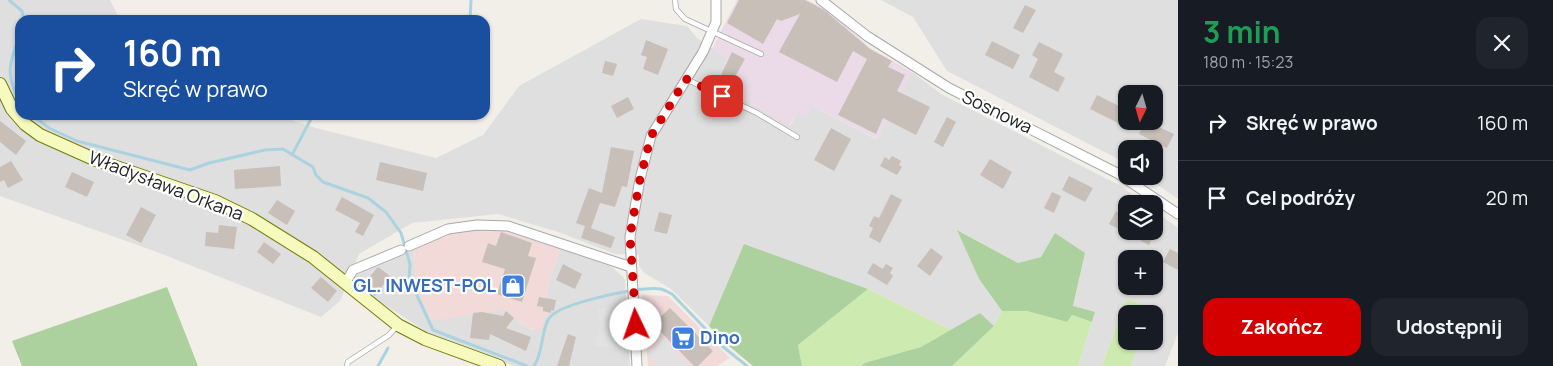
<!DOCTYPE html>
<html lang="pl">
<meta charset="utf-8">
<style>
body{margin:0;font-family:Manrope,sans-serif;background:#20242c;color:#f1f3f6;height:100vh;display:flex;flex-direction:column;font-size:19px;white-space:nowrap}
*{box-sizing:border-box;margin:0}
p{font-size:16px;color:#9ea1a6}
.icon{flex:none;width:28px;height:28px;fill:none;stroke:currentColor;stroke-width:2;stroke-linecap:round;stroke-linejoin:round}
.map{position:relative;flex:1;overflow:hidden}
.side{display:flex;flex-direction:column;background:#171b24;width:375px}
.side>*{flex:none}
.banner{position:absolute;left:15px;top:15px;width:475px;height:105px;border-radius:15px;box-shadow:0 1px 4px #0004;background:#1a4fa0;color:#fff;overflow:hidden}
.needle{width:32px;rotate:185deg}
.tools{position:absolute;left:1118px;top:85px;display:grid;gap:10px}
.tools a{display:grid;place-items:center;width:45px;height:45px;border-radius:10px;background:#171b24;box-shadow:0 1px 4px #0004;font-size:25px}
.pin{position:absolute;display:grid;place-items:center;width:42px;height:42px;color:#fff;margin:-21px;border-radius:10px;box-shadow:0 2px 8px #0006}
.me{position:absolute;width:55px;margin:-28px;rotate:357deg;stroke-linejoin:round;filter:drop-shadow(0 0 4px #0008)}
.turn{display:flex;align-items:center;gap:18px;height:105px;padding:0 25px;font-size:22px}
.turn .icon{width:65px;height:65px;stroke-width:2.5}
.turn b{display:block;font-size:35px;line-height:42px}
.round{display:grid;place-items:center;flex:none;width:52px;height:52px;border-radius:15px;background:#20242c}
.headline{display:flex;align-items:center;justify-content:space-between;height:85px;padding:0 25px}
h1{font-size:30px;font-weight:700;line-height:38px;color:#1e9e55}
.primary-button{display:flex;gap:10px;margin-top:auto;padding:10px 25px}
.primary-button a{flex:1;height:58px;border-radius:15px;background:#d40000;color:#fff;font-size:20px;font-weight:700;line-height:58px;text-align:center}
.primary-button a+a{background:#20242c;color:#f1f3f6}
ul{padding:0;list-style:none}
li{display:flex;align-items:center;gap:15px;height:75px;padding:0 25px;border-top:1px solid #363941}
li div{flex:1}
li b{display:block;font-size:19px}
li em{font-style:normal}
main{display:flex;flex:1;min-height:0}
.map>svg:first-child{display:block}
</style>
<main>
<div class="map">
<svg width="1178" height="366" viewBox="0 0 1178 366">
<rect width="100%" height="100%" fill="#f2efe9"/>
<!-- residential -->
<path fill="#e0dfdf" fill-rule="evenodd" d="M 0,0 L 110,0 L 120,20 L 20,20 L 20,115 L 276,115 L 316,128 L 436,158 L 483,135 L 519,86 L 641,19 L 687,26 L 697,38 L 728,59 L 716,82 L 790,126 L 797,112 L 813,106 L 876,139 L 912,72 L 943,95 L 1121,186 L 1144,204 L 1126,204 L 1126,231 L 1154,231 L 1154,211 L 1178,228 L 1178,333 L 1165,366 L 1131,366 L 1139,341 L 1154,341 L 1154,314 L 1149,314 L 1151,307 L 1126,299 L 1102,366 L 1078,366 L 1095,313 L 1073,307 L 1085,253 L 1041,257 L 1018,263 L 958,230 L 979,279 L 1002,311 L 994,326 L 980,313 L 951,330 L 868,289 L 744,244 L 709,326 L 671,289 L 643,272 L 639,265 L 639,255 L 615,254 L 558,232 L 498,214 L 412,223 L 359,254 L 340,301 L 321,317 L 157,252 L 0,196 ZM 1126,259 L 1154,259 L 1154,286 L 1126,286 Z
M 881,0 L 1178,0 L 1178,199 L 1145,176 L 1154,176 L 1154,149 L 1126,149 L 1126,163 L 947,71 L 913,17 ZM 1126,94 L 1154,94 L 1154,121 L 1126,121 Z
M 561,248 L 612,267 L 625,279 L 630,366 L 514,366 L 430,334 L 379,301 L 351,278 L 380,262 L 414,250 L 416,292 L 428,312 L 473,313 L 505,309 L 520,323 L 532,330 L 550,313 L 543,311 L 551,274 Z"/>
<!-- commercial -->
<path fill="#f2dad9" d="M 473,229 L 507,231 L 561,248 L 551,274 L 543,311 L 551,313 L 544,319 L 541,332 L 526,327 L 504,310 L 431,321 L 428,312 L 416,292 L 414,250 L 444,235 Z
M 642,295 L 668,296 L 730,358 L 717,366 L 648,366 Z"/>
<!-- industrial -->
<path fill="#ebdbe8" d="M 737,0 L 807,0 L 830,12 L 870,48 L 912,72 L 877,139 L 813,106 L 806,117 L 797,112 L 789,126 L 716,82 L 728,59 L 712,49 Z"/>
<!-- grass -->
<path fill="#cdebb0" d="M 868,289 L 951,330 L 921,347 L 864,363 L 862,366 L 802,366 L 798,345 Z
M 1126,299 L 1151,307 L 1149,314 L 1126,314 L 1126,341 L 1139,341 L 1131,366 L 1102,366 Z
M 1002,311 L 1027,311 L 1067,322 L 1072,315 L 1092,322 L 1078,366 L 952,366 L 994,326 Z"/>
<!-- forest -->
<path fill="#add19e" d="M 957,230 L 1018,263 L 1041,257 L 1055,233 L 1085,253 L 1073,306 L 1095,312 L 1092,322 L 1072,315 L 1067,322 L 1027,311 L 1002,311 L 979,279 Z
M 744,244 L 868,289 L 798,345 L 802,366 L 753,366 L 724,342 L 709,326 Z
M 167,287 L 198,366 L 22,366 L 12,341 Z
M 980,313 L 994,326 L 952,366 L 862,366 L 864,363 L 921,347 Z"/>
<!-- parking -->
<path fill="#e2e2e2" d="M 624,307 L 626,322 L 624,349 L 595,346 L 600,321 L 598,309 Z
M 661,336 L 690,366 L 658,366 L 647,355 L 660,343 L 657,340 Z"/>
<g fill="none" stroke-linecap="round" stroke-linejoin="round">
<!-- stream -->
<path stroke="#aad3df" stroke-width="3" d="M 9,0 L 22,11 L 24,20
M 470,20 L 471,0
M 20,35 C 10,61 4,74 20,101
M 32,115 L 49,128 L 77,141 L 190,170 L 209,163 L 265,150 L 283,149 L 313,167 L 316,175 L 323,182 L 368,198 L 386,212 L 401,233 L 410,264 L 409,278 L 433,330 L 527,366
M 292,155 L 313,115
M 378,366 L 388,348
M 534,366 C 544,352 541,326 551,316 C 566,302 641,286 661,289 C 665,290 668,292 672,294 L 722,346 L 747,366"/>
</g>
<!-- building -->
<path fill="#c7bfb8" d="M 739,0 L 805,0 L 824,10 L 870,49 L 892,61 L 888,67 L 905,75 L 897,91 L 930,107 L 916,135 L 883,118 L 876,134 L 838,115 L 867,59 L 853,51 L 837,82 L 779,52 L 800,14 L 781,21 L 777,19 L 763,44 L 727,23 Z
M 1025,5 L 1036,10 L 1023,33 L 1013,28 Z
M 646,40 L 668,49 L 658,75 L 643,69 L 647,57 L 641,55 Z
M 992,41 L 1020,55 L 1013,69 L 985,55 Z
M 1039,42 L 1063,54 L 1054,72 L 1065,78 L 1058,92 L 1029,77 L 1038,59 L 1032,55 Z
M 732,52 L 745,59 L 728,89 L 717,83 Z
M 605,61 L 617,64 L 613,76 L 602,73 Z
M 1097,95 L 1125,109 L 1118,123 L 1090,109 Z
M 628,97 L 634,109 L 617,118 L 611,106 Z
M 947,117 L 956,122 L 943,147 L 934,142 Z
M 0,121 L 26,141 L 16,155 L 0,142 Z
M 1145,121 L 1174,134 L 1167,148 L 1139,134 Z
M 831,128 L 851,139 L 834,171 L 814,160 Z
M 611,147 L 634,151 L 627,187 L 622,186 L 615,207 L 600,203 L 591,228 L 615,237 L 611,248 L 581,238 L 585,226 L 576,223 L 589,188 L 602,193 Z
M 892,156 L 901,161 L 899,165 L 902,167 L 897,175 L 880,166 L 885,157 L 889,160 Z
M 990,159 L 1012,172 L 1003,189 L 980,175 Z
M 11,161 L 23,180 L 8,188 L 4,180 L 0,182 L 0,167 Z
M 380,162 L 427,173 L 423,191 L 376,180 Z
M 280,166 L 281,186 L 235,189 L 234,170 Z
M 72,172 L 94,182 L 87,197 L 65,187 Z
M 1069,176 L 1093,188 L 1085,202 L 1062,190 Z
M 1052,192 L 1061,196 L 1054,213 L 1044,208 Z
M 891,194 L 902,200 L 880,243 L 869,237 L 873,228 L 869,226 L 874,216 L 879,218 Z
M 342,197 L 374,215 L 363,236 L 355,232 L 360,223 L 335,210 Z
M 277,200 L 295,211 L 287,225 L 268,213 Z
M 141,207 L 156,215 L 141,243 L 126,235 Z
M 1116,211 L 1126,217 L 1126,231 L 1156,231 L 1149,245 L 1109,224 Z
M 659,212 L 672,215 L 667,234 L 654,231 Z
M 219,225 L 237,227 L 234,249 L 205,246 L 206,232 L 218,233 Z
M 501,232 L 532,243 L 528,256 L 536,258 L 522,302 L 497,294 L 505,269 L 482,262 L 488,243 L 496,246 Z
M 264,242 L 281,254 L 273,264 L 257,252 Z
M 931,248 L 943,257 L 930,276 L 917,266 Z
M 1170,249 L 1178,253 L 1178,270 L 1163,262 Z
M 873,263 L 883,269 L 886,264 L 893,268 L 890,273 L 893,276 L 887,285 L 867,273 Z
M 563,264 L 582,274 L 575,289 L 556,280 Z
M 378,267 L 390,276 L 375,296 L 362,286 Z
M 321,277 L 337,291 L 328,302 L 311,288 Z
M 539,297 L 556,300 L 554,311 L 551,310 L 551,313 L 543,311 L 543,307 L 537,306 Z
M 670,308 L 713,351 L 698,366 L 694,366 L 653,324 Z
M 506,311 L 514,318 L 506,328 L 531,337 L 526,351 L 490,334 L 489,340 L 470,338 L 473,313 L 482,312 L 503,316 Z
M 568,334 L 576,337 L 569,366 L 557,366 Z"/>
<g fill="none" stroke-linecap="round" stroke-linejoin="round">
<!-- lane casing -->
<g stroke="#a9a9a9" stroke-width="6">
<path id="lane" d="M 675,0 L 676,9 L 685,19 L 761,54
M 686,79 L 757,113 L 797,137
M 347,366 L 348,362 L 389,335 L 397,326"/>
</g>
<!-- street casing -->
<g stroke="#a9a9a9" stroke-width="11">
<path id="street" d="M 821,0 L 867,36 L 949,88 L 1117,173 L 1178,214
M 409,246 L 448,229 L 477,225 L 508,226 L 631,267
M 346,282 L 353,270 L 401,250
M 637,366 L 630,237 L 640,179 L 651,136 L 703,52 L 716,22 L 716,0"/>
</g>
<!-- secondary casing -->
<g stroke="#707d05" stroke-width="14">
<path id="secondary" d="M 0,84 L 12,109 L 25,124 L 40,135 L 96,160 L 215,201 L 252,219 L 313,257 L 398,325 L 425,339 L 499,366"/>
</g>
<!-- lane -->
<use href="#lane" stroke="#fff" stroke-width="4.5"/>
<!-- street -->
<use href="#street" stroke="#fff" stroke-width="9"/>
<!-- secondary -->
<use href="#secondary" stroke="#f7fabf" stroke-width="12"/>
</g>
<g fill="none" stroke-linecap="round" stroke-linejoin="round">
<!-- route -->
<path stroke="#d40000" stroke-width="9" stroke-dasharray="0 16.2" d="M 636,325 L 630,236 L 640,179 L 651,136 L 686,79 L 722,96"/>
</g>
<!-- icons -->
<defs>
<g id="shop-square" transform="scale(1.25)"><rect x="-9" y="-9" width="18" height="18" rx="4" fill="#3f7fe0" stroke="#fff"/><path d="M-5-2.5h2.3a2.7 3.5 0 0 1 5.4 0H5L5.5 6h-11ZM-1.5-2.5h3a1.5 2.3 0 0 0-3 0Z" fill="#fff"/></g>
<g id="supermarket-square" transform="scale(1.25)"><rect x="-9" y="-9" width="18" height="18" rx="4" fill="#3f7fe0" stroke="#fff"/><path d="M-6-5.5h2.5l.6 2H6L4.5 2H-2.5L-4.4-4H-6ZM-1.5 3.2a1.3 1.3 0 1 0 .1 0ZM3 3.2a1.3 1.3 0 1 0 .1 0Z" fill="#fff"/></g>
</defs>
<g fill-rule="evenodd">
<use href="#shop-square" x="513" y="286"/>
<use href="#supermarket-square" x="683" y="338"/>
</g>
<g text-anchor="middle" stroke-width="4.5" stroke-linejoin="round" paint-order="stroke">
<!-- street labels -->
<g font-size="18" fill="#222" stroke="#fff">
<text transform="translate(997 112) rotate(26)" y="6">Sosnowa</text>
<text transform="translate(166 186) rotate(21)" y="6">Władysława Orkana</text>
</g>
<!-- shop labels -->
<g font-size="18" font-weight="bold" fill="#366cbe" stroke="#fff" text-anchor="end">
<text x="496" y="292">GL. INWEST-POL</text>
<text x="700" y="344" text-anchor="start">Dino</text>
</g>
</g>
</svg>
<div class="tools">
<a><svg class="needle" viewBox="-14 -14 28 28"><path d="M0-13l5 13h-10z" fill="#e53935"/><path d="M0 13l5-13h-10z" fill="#9ea1a6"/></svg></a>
<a><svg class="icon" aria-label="sound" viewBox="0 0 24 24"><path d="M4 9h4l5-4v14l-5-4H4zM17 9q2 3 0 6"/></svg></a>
<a><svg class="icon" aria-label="layers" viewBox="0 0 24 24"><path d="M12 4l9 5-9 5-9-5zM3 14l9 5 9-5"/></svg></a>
<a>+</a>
<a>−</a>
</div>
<div class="pin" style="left:722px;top:96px;background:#d93025"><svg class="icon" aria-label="arrive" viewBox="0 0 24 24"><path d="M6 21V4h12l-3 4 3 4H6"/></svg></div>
<svg class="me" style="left:636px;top:325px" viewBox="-20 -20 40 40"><circle r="19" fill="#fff"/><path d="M0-13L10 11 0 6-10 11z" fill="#d40000"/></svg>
<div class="banner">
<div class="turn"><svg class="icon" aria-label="right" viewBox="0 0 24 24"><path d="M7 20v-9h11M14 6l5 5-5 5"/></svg><div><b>160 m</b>Skręć w prawo</div></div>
</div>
</div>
<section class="side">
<div class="headline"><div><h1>3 min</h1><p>180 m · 15:23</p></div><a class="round"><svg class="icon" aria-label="close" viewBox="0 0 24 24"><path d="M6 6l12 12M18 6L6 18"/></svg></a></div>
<ul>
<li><svg class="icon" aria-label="right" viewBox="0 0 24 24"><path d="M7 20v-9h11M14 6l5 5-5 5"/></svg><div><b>Skręć w prawo</b></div><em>160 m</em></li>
<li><svg class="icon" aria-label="arrive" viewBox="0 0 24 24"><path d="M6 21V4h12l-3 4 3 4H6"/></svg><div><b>Cel podróży</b></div><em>20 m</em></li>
</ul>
<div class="primary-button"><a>Zakończ</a><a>Udostępnij</a></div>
</section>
</main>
